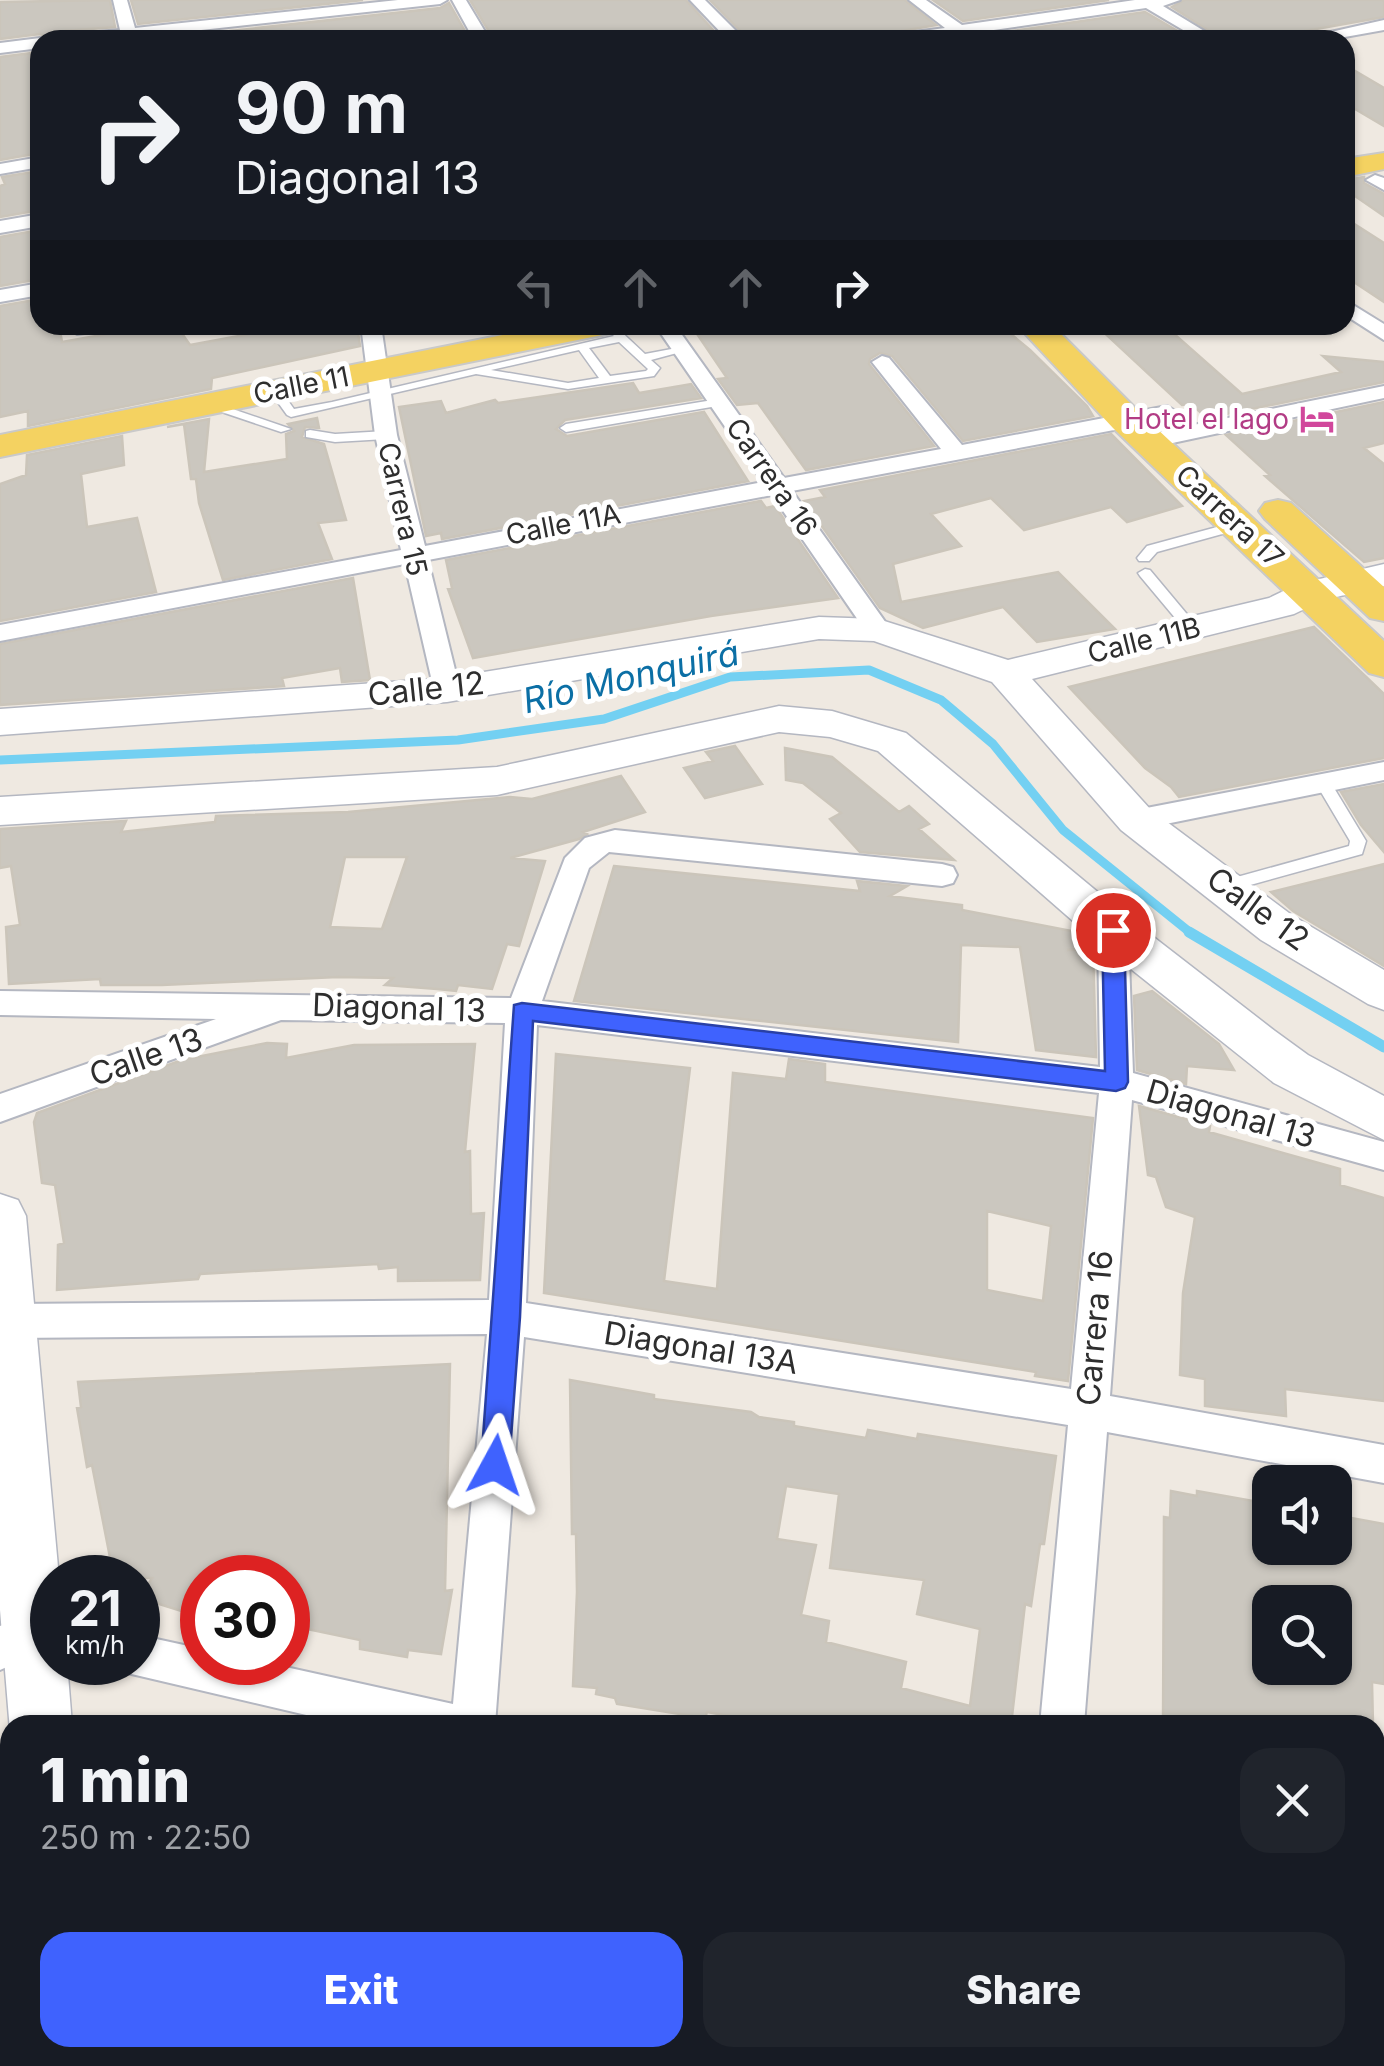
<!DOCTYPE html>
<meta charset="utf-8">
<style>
body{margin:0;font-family:Inter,sans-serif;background:#20242c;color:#f1f3f6;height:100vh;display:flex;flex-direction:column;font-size:38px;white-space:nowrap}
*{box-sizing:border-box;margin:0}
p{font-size:32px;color:#9ea1a6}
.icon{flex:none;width:55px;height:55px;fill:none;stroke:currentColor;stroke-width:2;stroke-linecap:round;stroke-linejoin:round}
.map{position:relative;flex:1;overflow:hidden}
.panel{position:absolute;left:0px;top:1715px;width:1385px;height:352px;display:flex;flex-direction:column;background:#171b24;border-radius:30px 30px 0 0;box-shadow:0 2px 8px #0004}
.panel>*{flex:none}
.guide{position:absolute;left:30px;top:30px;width:1325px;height:305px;border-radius:30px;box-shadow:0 2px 8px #0004;background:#171b24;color:#f1f3f6;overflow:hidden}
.controls{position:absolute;left:1252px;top:1465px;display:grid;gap:20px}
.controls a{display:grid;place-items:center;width:100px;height:100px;border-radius:20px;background:#171b24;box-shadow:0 2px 8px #0004;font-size:50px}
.speed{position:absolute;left:30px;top:1555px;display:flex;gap:20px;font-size:50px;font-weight:700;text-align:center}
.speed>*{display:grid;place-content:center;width:130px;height:130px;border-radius:50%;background:#171b24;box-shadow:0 2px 8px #0004;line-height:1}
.speed small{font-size:25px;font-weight:400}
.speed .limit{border:15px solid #d22;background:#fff;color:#111}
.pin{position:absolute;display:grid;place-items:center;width:85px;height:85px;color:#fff;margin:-42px;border:5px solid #fff;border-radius:50%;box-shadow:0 2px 10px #0007}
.me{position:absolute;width:110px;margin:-55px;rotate:5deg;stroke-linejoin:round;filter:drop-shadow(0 0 8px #0008)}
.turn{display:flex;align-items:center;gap:35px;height:210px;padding:0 40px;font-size:45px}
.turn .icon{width:130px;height:130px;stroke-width:2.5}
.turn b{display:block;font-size:70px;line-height:85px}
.lanes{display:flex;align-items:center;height:95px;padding:0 40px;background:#0003;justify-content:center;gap:50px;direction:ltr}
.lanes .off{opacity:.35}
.round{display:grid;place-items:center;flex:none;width:105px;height:105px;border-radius:30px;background:#20242c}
.head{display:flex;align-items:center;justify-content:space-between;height:170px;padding:0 40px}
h1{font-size:60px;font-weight:800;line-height:75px}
.cta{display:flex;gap:20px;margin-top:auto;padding:20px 40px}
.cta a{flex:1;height:115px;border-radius:30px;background:#3f62fe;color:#fff;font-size:40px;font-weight:800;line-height:115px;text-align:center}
.cta a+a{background:#20242c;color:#f1f3f6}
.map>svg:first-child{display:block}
</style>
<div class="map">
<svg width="1384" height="2066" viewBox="0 0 1384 2066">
<rect width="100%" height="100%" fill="#efe9e1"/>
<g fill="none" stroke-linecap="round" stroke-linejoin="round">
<!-- stream-far1 -->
<path stroke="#73d0f2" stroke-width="9" d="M 0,760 L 458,740 L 604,719 L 730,677 L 869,670 L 941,700 L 993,744 L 1063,830 L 1192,934"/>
<!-- stream -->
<path stroke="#73d0f2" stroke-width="11" d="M 1189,932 L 1384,1047"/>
</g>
<!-- building -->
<path fill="#cbc7bf" stroke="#cbc5ba" stroke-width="2.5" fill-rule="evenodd" d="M 110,0 L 115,27 L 65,31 L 49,39 L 40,34 L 0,39 L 0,2 Z
M 131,0 L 363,0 L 138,24 Z
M 470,0 L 686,0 L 713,30 L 660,40 L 494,40 Z
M 710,0 L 905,0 L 936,25 L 852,40 L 749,40 Z
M 933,0 L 1109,0 L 963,21 Z
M 1184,0 L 1384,0 L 1384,17 L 1254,40 L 1223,40 L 1172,7 Z
M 449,3 L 470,40 L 157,39 L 440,8 Z
M 1145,12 L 1193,40 L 992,40 L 985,35 Z
M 40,52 L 40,153 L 0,160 L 0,57 Z
M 1345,65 L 1384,88 L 1384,126 L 1345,103 Z
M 40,171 L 40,210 L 0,217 L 0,186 L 5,184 L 2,177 Z
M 1364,177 L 1364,183 L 1384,194 L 1384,216 L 1345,189 L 1345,180 Z
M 1345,218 L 1384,243 L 1384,302 L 1345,276 Z
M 40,230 L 40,279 L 0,286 L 0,237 Z
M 40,299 L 40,325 L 59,325 L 62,342 L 158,325 L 176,325 L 190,345 L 260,332 L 257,325 L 357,325 L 360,346 L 212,378 L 211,389 L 28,426 L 28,411 L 0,417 L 0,306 Z
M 691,325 L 1000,325 L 1030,350 L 1087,406 L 1093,416 L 963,441 L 892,356 L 880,353 L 870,359 L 869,364 L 934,446 L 806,470 L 758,403 L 737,405 L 718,379 L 727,378 Z
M 1096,325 L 1164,325 L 1242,394 L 1341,372 L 1323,356 L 1384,362 L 1384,382 L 1207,418 L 1191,404 L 1182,405 Z
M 633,383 L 639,393 L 691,384 L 701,398 L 565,420 L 556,429 L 567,436 L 704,412 L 748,481 L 442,539 L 441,533 L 426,536 L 399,407 L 441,401 L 446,413 L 495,400 L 498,403 Z
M 1384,402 L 1384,443 L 1364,448 L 1384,464 L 1384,558 L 1364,562 L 1265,476 L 1270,475 L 1226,435 Z
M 317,418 L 319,428 L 305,427 L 302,437 L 324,444 L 346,520 L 318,523 L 332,559 L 223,580 L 199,503 L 196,479 L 191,479 L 184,424 L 167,427 L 209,419 L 204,472 L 287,459 L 286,434 L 294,431 L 288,424 Z
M 1111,434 L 1182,506 L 1127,522 L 1111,507 L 1024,530 L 991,498 L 931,514 L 961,546 L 893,564 L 901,602 L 1058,572 L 1115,629 L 1037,642 L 1003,607 L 923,628 L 880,608 L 804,501 L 825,497 L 820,490 Z
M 122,436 L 124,465 L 81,474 L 87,527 L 137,518 L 156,592 L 0,621 L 0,484 L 26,475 L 27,455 Z
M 761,501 L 766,508 L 775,506 L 838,598 L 711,616 L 473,658 L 448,589 L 452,588 L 446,560 Z
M 353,578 L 370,680 L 342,682 L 340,668 L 282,678 L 284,686 L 0,705 L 0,644 Z
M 1314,627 L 1384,694 L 1384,758 L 1179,797 L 1171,787 L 1145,768 L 1069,687 Z
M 735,746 L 762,784 L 705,798 L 684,768 L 713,761 L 706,752 Z
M 785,748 L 832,757 L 899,812 L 909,806 L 929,824 L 919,829 L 954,860 L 860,852 L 830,819 L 841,813 L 803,783 L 786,780 Z
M 621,776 L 645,812 L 583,832 L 587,834 L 579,839 L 510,858 L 545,861 L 519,946 L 507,944 L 492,989 L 458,985 L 456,991 L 437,989 L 385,985 L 393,978 L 338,977 L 162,985 L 101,985 L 100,979 L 9,984 L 6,927 L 20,925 L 11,866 L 0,868 L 0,829 L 126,821 L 121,832 L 215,822 L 216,816 L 348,812 L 510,797 L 532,799 ZM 345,857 L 407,857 L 382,929 L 330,927 Z
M 1384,784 L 1384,852 L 1361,825 L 1341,792 Z
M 1384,864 L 1384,966 L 1293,911 L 1271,892 Z
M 614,866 L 860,891 L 857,881 L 907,886 L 890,896 L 962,905 L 962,910 L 1082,933 L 1083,949 L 1067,950 L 1093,949 L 1096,1057 L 1036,1050 L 1020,947 L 961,945 L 958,1042 L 574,1001 Z
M 1152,991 L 1219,1044 L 1234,1070 L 1187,1066 L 1186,1084 L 1137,1070 L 1134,996 Z
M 267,1043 L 287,1044 L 286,1058 L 354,1045 L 475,1044 L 465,1152 L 470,1151 L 471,1214 L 484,1213 L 480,1280 L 398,1281 L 398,1267 L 379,1269 L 378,1264 L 200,1274 L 198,1279 L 57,1290 L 58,1245 L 64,1243 L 55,1185 L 42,1183 L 34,1122 L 37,1113 L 182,1060 Z
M 556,1054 L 690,1068 L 664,1281 L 717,1289 L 733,1073 L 786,1079 L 789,1059 L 825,1064 L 825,1082 L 1093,1118 L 1068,1381 L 1035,1376 L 1036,1372 L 544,1293 ZM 987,1211 L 1051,1226 L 1043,1301 L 987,1290 Z
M 1139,1106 L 1210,1126 L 1209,1132 L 1340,1169 L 1340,1185 L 1384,1198 L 1384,1401 L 1285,1389 L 1286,1416 L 1205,1406 L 1205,1379 L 1180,1375 L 1183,1293 L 1195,1217 L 1166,1207 L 1156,1177 L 1148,1175 Z
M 450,1364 L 445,1591 L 452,1590 L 441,1654 L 408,1650 L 407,1657 L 360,1649 L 360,1640 L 288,1625 L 288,1578 L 202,1578 L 202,1614 L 191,1614 L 140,1598 L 152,1578 L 114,1578 L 92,1465 L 87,1467 L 77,1408 L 81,1407 L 78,1382 Z
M 570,1380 L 654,1395 L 654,1399 L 751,1412 L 759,1417 L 794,1422 L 794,1426 L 866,1438 L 868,1430 L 917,1439 L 918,1434 L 1056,1456 L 1044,1544 L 1040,1544 L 1031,1606 L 1025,1604 L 1011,1725 L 779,1725 L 707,1712 L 705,1718 L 617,1704 L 615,1698 L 596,1694 L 597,1688 L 573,1686 L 577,1592 L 576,1534 L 572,1534 ZM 786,1486 L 839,1494 L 830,1568 L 924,1580 L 917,1614 L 980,1629 L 970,1706 L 901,1688 L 906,1662 L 826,1642 L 829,1621 L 801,1615 L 816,1545 L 777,1539 Z
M 1171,1491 L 1197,1496 L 1197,1491 L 1270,1504 L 1270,1548 L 1335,1548 L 1335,1515 L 1384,1524 L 1384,1684 L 1372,1682 L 1373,1725 L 1163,1725 L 1164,1517 L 1170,1518 ZM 1270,1602 L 1335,1602 L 1335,1608 L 1341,1609 L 1348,1668 L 1270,1668 Z"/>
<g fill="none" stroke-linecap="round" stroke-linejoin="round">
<!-- lane casing -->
<g stroke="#b4b7c1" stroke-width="3">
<path id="lane" d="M 603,325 L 614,325 L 645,354 L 682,347 L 688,350 L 651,360 L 660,368 L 654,376 L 568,389 L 476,374 L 291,417 L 287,415 L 269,390 L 279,388 L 294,409 L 332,402 L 614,336 ZM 619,342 L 648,369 L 646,371 L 610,376 L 589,348 ZM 579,350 L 599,378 L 568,383 L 491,370 Z
M 719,399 L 723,401 L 723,405 L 566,432 L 560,428 L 566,424 Z
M 204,402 L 212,402 L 291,429 L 281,432 L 204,406 Z
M 310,430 L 335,434 L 386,431 L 392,435 L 386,439 L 335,442 L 306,437 L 306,431 Z
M 1239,521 L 1245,525 L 1244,528 L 1157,552 L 1149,561 L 1139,561 L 1137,558 L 1147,546 Z
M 1145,569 L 1150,570 L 1196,625 L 1196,631 L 1186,631 L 1140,576 L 1138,573 Z
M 1323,777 L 1328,778 L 1366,841 L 1362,854 L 1225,892 L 1219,890 L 1217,886 L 1219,882 L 1349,846 L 1350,841 L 1315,782 Z"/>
</g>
<!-- street casing -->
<g stroke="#b4b7c1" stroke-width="4">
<path id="street" d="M 113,0 L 127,0 L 135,28 L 398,0 L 447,0 L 440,4 L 137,37 L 138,40 L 57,40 L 65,35 L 120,30 Z
M 452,0 L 466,0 L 490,40 L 474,40 Z
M 690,0 L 705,0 L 745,40 L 728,40 Z
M 909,0 L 926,0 L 962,25 L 1135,0 L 1180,0 L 1163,6 L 1219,40 L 1200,40 L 1146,8 L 973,33 L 974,40 L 956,35 L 884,40 L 892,35 L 945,28 Z
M 1384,20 L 1384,30 L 1328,40 L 1295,40 Z
M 40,38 L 46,40 L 40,40 L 40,48 L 0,53 L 0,43 Z
M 40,157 L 40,167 L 0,174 L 0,164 Z
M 1375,175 L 1384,178 L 1384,190 L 1366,180 Z
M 40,214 L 40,226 L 0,233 L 0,221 Z
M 40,283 L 40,295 L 0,302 L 0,290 Z
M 1345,300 L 1384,324 L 1384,340 L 1345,315 Z
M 72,325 L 118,325 L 115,329 L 77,334 Z
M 361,325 L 381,325 L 397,435 L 425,546 L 763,482 L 655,325 L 675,325 L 784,478 L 941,449 L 872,362 L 882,356 L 889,358 L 962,445 L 1167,406 L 1178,413 L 1167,420 L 792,491 L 891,630 L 878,638 L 869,636 L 772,495 L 428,560 L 460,690 L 447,698 L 434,690 L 405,564 L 0,641 L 0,625 L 401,550 L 375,435 Z
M 1384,386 L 1384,398 L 1149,448 L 1138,441 L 1149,434 Z
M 1384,762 L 1384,780 L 1136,830 L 1126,827 L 1122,820 L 1126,813 L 1136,810 Z
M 615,830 L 942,864 L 953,867 L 957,875 L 953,883 L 942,886 L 609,852 L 589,868 L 542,1001 L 1100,1067 L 1098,930 L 1102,922 L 1113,919 L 1124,922 L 1128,930 L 1133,1073 L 1384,1142 L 1384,1170 L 1132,1100 L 1110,1396 L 1384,1445 L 1384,1483 L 1107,1432 L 1084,1725 L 1040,1725 L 1068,1425 L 524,1337 L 495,1725 L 349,1725 L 123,1672 L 119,1662 L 138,1662 L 138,1635 L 202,1649 L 202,1662 L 263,1662 L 453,1704 L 487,1334 L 10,1338 L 0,1334 L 0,1308 L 10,1304 L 489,1300 L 505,1023 L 281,1020 L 0,1122 L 0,1094 L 216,1019 L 0,1015 L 0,991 L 511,998 L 565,858 L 585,838 ZM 537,1025 L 1099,1093 L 1071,1389 L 526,1303 Z
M 34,1613 L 52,1617 L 52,1659 L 34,1655 L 0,1670 L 0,1626 Z
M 1375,1883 L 1384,1885 L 1384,1933 L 1375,1931 Z
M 453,2058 L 503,2058 L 503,2066 L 453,2066 Z
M 1005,2058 L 1055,2058 L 1054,2066 L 1004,2066 Z"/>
</g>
<!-- secondary casing -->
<g stroke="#b4b7c1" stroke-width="3">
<path id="secondary" d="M 1384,564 L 1384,586 L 1323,600 L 1294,614 L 1032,679 L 1151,810 L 1293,916 L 1384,970 L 1384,1010 L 1368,1004 L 1261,940 L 1121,830 L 992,682 L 874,641 L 819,639 L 447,702 L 0,735 L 0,709 L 447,678 L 819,617 L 878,619 L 1008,660 L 1269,598 L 1298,584 Z
M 779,706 L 832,711 L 906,733 L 1129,918 L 1275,1031 L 1308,1055 L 1384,1096 L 1384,1140 L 1274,1083 L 1097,942 L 878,751 L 830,737 L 779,732 L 497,795 L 0,825 L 0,797 L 497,767 Z
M 0,1194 L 18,1200 L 26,1216 L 59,1578 L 52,1578 L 52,1662 L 67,1662 L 72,1725 L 10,1725 L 10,1731 L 0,1610 Z
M 26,2058 L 99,2058 L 101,2066 L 27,2066 Z"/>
</g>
<!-- primary casing -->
<g stroke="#c9c9c9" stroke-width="4">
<path id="primary" d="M 1384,153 L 1384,169 L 1345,177 L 1345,159 Z
M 553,325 L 618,325 L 614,332 L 602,335 L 0,457 L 0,435 Z
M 1017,325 L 1052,325 L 1139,412 L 1384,641 L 1384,677 L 1369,673 L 1113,428 Z
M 1278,500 L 1291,503 L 1384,587 L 1384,621 L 1370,618 L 1265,519 L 1259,511 L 1265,503 Z"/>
</g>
<!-- lane -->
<use href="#lane" fill="#fff" fill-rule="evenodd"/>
<!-- street -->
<use href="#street" fill="#fff" fill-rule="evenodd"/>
<!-- secondary -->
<use href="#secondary" fill="#fff" fill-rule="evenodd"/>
<!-- primary -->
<use href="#primary" fill="#f4d261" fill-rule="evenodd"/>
</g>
<!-- route -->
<path fill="#3f62fe" stroke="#2940a5" stroke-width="2.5" d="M 1113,922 L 1124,930 L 1128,1082 L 1125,1088 L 1116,1091 L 533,1021 L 520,1317 L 509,1465 L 505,1475 L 495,1479 L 485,1475 L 481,1465 L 514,1005 L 522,1003 L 1105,1071 L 1102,930 Z"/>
<!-- icons -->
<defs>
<g id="hotel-bare" transform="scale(2.7)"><path d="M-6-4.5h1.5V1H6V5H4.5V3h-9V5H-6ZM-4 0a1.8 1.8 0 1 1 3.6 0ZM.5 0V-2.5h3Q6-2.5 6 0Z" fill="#d1479c" stroke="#fff" stroke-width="2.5" paint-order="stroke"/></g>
</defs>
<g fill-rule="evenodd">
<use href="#hotel-bare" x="1317" y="419"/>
</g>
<g text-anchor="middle" stroke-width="10" stroke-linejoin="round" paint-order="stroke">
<!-- far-street labels -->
<g font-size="28" fill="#2e2e2e" stroke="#fff">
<text transform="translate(301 385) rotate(-11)" y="10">Calle 11</text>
<text transform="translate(772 477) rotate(55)" y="10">Carrera 16</text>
<text transform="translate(403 509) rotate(77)" y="10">Carrera 15</text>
<text transform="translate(1230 516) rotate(43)" y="10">Carrera 17</text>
<text transform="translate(563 524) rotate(-11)" y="10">Calle 11A</text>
<text transform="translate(1144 640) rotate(-14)" y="10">Calle 11B</text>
</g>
<!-- far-hotel labels -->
<g font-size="28" fill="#b23c85" stroke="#fff" text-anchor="end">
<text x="1289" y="429">Hotel el lago</text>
</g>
<!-- street labels -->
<g font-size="32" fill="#2e2e2e" stroke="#fff">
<text transform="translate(426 689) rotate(-6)" y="11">Calle 12</text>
<text transform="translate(1258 909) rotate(36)" y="11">Calle 12</text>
<text transform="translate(399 1008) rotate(2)" y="11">Diagonal 13</text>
<text transform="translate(146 1057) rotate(-19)" y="11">Calle 13</text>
<text transform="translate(1231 1114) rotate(16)" y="11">Diagonal 13</text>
<text transform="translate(1095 1328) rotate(-85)" y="11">Carrera 16</text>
<text transform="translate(701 1348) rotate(9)" y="11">Diagonal 13A</text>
</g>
<!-- water labels -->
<g font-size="35" font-style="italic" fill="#0b6fa5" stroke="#fff">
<text transform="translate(631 677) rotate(-13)" y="12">Río Monquirá</text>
</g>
</g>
</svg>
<div class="controls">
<a><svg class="icon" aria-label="sound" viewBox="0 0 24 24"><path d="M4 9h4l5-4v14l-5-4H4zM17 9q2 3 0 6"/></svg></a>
<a><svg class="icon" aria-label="search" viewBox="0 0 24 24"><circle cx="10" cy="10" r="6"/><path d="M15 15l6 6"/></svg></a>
</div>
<div class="speed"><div>21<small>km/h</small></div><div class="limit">30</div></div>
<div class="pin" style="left:1113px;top:930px;background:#d93025"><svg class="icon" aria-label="arrive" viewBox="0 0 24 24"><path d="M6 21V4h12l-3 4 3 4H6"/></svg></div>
<svg class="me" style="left:495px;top:1465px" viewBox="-20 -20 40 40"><path d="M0-17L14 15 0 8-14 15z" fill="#3f62fe" stroke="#fff" stroke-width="4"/></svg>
<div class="guide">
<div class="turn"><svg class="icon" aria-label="right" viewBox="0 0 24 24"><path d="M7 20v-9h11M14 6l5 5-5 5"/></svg><div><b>90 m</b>Diagonal 13</div></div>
<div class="lanes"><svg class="icon off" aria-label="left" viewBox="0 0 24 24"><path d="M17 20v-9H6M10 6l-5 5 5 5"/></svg><svg class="icon off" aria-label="ahead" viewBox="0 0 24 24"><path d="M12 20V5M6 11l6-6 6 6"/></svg><svg class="icon off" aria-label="ahead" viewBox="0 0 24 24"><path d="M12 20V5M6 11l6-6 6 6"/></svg><svg class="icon" aria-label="right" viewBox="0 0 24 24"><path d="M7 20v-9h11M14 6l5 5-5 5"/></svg></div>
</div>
<section class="panel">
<div class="head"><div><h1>1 min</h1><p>250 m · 22:50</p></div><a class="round"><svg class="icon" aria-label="close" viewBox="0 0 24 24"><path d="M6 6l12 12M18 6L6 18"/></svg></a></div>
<div class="cta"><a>Exit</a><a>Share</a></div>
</section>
</div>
